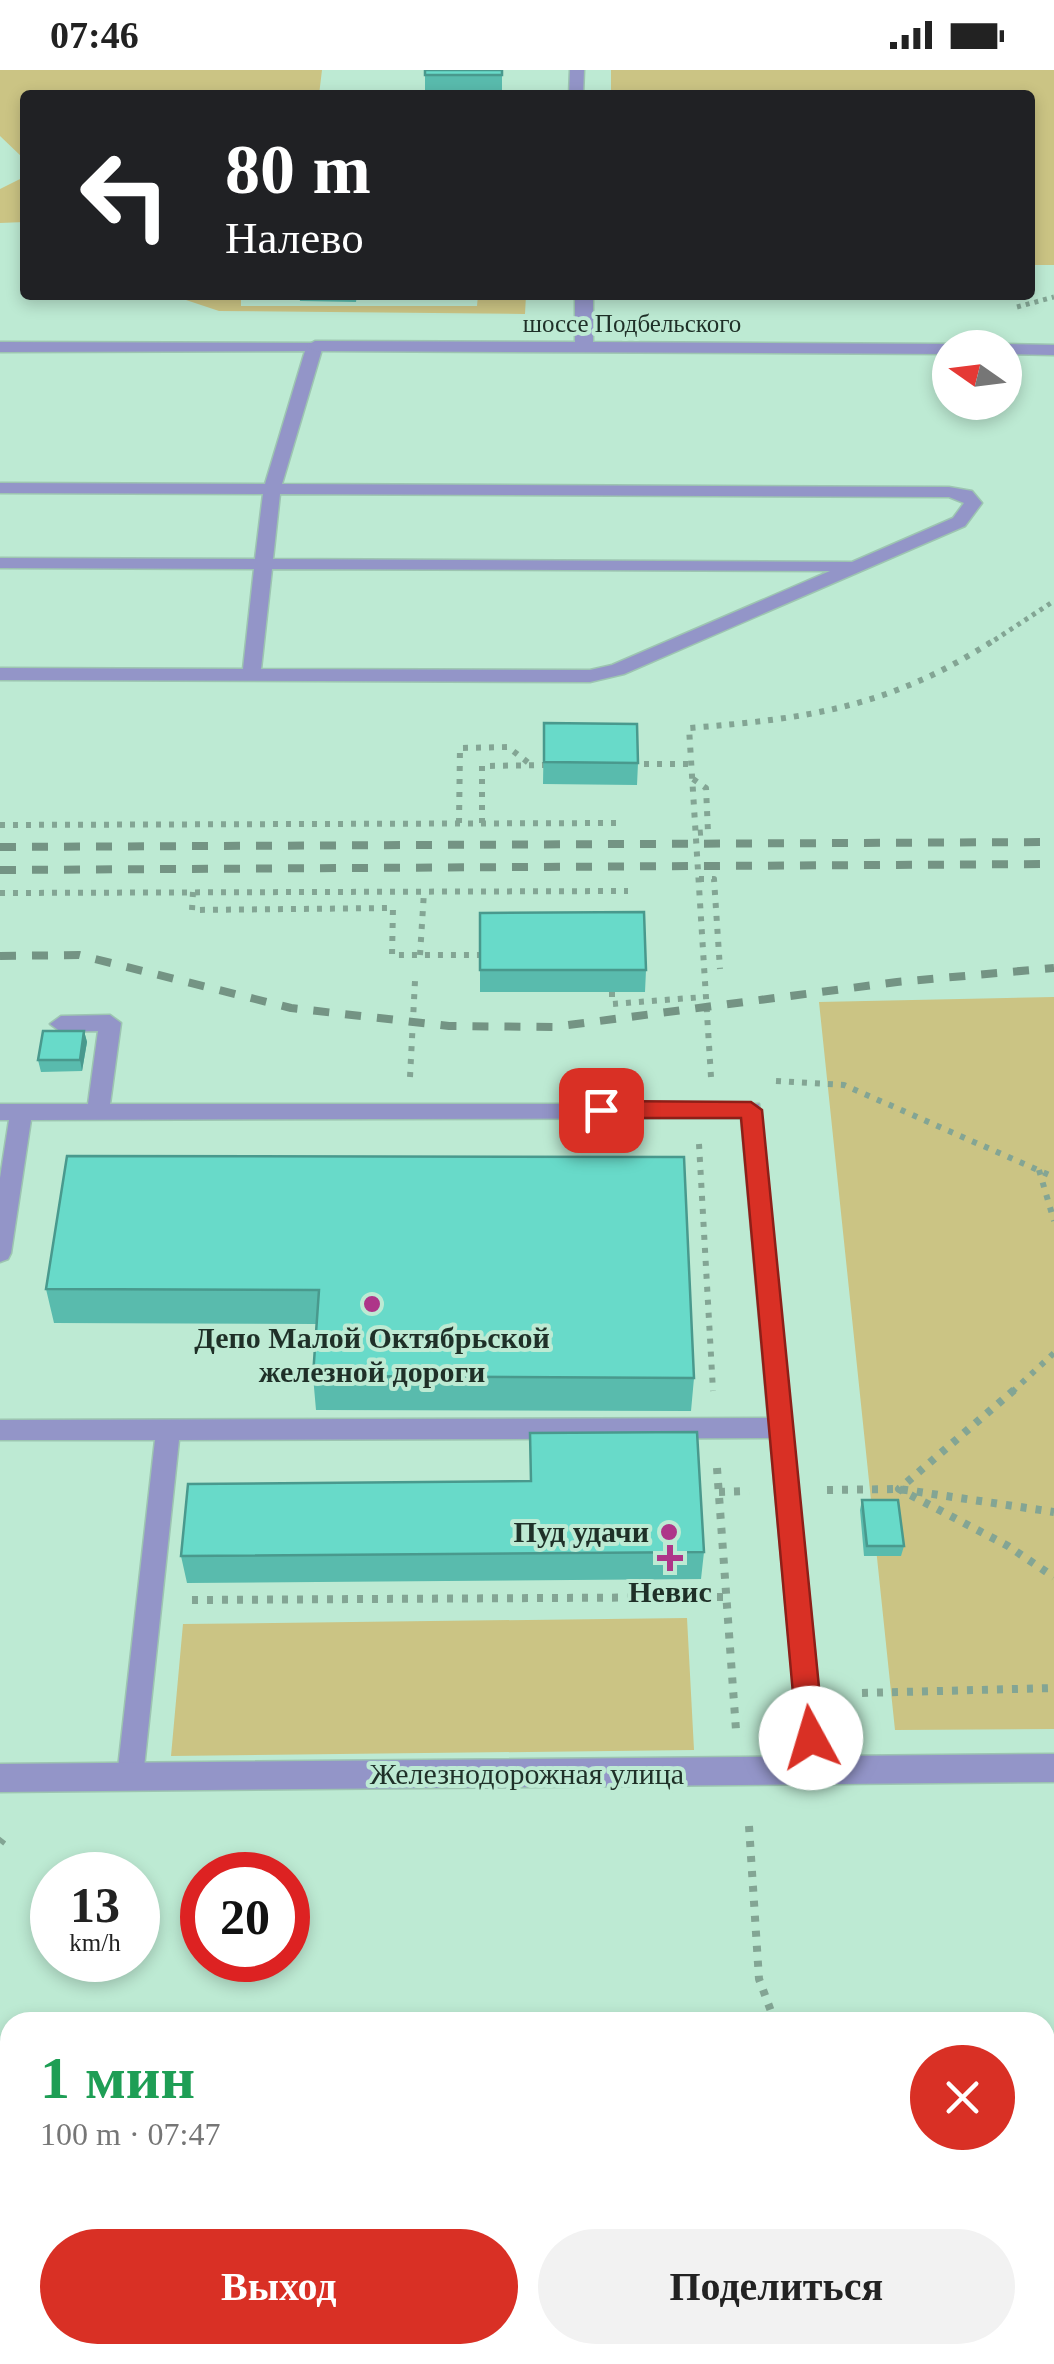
<!DOCTYPE html>
<html lang="ru">
<meta charset="utf-8">
<style>
body{margin:0;font-family:Georgia,serif;background:#f2f2f2;color:#222;height:100vh;display:flex;flex-direction:column;font-size:38px;white-space:nowrap}
*{box-sizing:border-box;margin:0}
p{font-size:32px;color:#767676}
.icon{flex:none;width:55px;height:55px;fill:none;stroke:currentColor;stroke-width:2;stroke-linecap:round;stroke-linejoin:round}
.map{position:relative;flex:1;overflow:hidden}
.sheet{position:absolute;left:0px;top:1942px;width:1055px;height:352px;display:flex;flex-direction:column;background:#fff;border-radius:30px 30px 0 0;box-shadow:0 5px 15px #0003}
.sheet>*{flex:none}
.banner{position:absolute;left:20px;top:20px;width:1015px;height:210px;border-radius:10px;box-shadow:0 5px 15px #0003;background:#202124;color:#fff;overflow:hidden}
.needle{width:65px;rotate:284deg}
.tools{position:absolute;left:932px;top:260px;display:grid;gap:20px}
.tools a{display:grid;place-items:center;width:90px;height:90px;border-radius:50%;background:#fff;box-shadow:0 5px 15px #0003;font-size:50px}
.speed{position:absolute;left:30px;top:1782px;display:flex;gap:20px;font-size:50px;font-weight:700;text-align:center}
.speed>*{display:grid;place-content:center;width:130px;height:130px;border-radius:50%;background:#fff;box-shadow:0 5px 15px #0003;line-height:1}
.speed small{font-size:25px;font-weight:400}
.speed .limit{border:15px solid #d22;background:#fff;color:#111}
.pin{position:absolute;display:grid;place-items:center;width:85px;height:85px;color:#fff;margin:-42px;border-radius:20px;box-shadow:0 5px 15px #0006}
.me{position:absolute;width:110px;margin:-55px;rotate:354deg;stroke-linejoin:round;filter:drop-shadow(0 0 8px #0008)}
.turn{display:flex;align-items:center;gap:35px;height:210px;padding:0 40px;font-size:45px}
.turn .icon{width:130px;height:130px;stroke-width:2.5}
.turn b{display:block;font-size:70px;line-height:85px}
.round{display:grid;place-items:center;flex:none;width:105px;height:105px;border-radius:52px;background:#f2f2f2}
.overview{display:flex;align-items:center;justify-content:space-between;height:170px;padding:0 40px}
h1{font-size:60px;font-weight:700;line-height:75px;color:#1e9e55}
.cta{display:flex;gap:20px;margin-top:auto;padding:20px 40px}
.cta a{flex:1;height:115px;border-radius:60px;background:#d93025;color:#fff;font-size:40px;font-weight:700;line-height:115px;text-align:center}
.cta a+a{background:#f2f2f2;color:#222}
.status{display:flex;justify-content:space-between;align-items:center;height:70px;padding:0 50px;background:#fff;direction:ltr}
.status svg{height:28px;fill:currentColor}
.map>svg:first-child{display:block}
</style>
<div class="status"><b>07:46</b><svg viewBox="0 0 49 12"><path d="M0 12V9h3v3zM5 12V6h3v6zM10 12V3h3v9zM15 12V0h3v12zM26 1h20v11H26zM47 4h2v5h-2z"/></svg></div>
<div class="map">
<svg width="1054" height="2294" viewBox="0 0 1054 2294">
<rect width="100%" height="100%" fill="#bdead3"/>
<!-- green -->
<path fill="#cbc484" d="M 0,0 L 322,0 L 319,25 L 25,25 L 25,152 L 0,153 L 0,119 L 20,109 L 22,87 L 0,66 Z
M 611,0 L 1054,0 L 1054,195 L 1030,195 L 1030,25 L 611,25 Z
M 138,225 L 241,225 L 241,236 L 477,236 L 478,225 L 526,225 L 525,244 L 219,241 L 177,227 Z
M 1054,927 L 1054,1659 L 895,1660 L 819,932 Z
M 687,1548 L 694,1680 L 171,1686 L 183,1554 Z"/>
<g fill="none" stroke-linecap="round" stroke-linejoin="round">
<!-- lane casing -->
<g stroke="#9dc5b1" stroke-width="3">
<path id="lane" d="M 570,0 L 584,0 L 583,25 L 569,25 Z
M 0,272 L 321,273 L 323,276 L 282,414 L 949,417 L 972,421 L 982,433 L 965,456 L 624,604 L 590,612 L 0,610 L 0,598 L 243,599 L 254,499 L 0,498 L 0,488 L 255,489 L 263,424 L 0,423 L 0,413 L 265,414 L 305,281 L 0,282 ZM 280,424 L 949,427 L 964,433 L 953,448 L 852,492 L 273,489 ZM 272,499 L 830,501 L 612,595 L 590,600 L 261,599 Z
M 110,945 L 121,953 L 110,1034 L 759,1034 L 827,1701 L 823,1710 L 814,1713 L 805,1710 L 801,1701 L 770,1368 L 179,1370 L 143,1707 L 139,1716 L 130,1719 L 121,1716 L 117,1707 L 155,1370 L 0,1370 L 0,1350 L 768,1348 L 741,1048 L 31,1050 L 11,1183 L 8,1189 L 0,1192 L 0,1108 L 9,1050 L 0,1050 L 0,1034 L 88,1034 L 98,961 L 61,962 L 50,954 L 61,946 Z"/>
</g>
<!-- street casing -->
<g stroke="#9dc5b1" stroke-width="3">
<path id="street" d="M 575,225 L 593,225 L 593,272 L 950,274 L 958,278 L 950,278 L 950,284 L 315,281 L 306,276 L 315,271 L 575,272 Z
M 1005,274 L 1054,275 L 1054,285 L 1005,284 L 1005,278 L 997,278 Z
M 1054,1684 L 1054,1712 L 0,1722 L 0,1694 Z"/>
</g>
<!-- path-far2 -->
<path stroke="#83a594" stroke-width="5" stroke-dasharray="4 5" stroke-linecap="butt" d="M 1017,237 L 1054,227
M 987,575 L 1054,531"/>
<!-- path-far1 -->
<path stroke="#83a594" stroke-width="6" stroke-dasharray="5 8" stroke-linecap="butt" d="M 631,694 L 691,694
M 693,709 L 706,718 L 708,762 L 696,763
M 459,753 L 460,678 L 508,677 L 530,694
M 482,753 L 482,696 L 548,695
M 0,755 L 618,753
M 699,809 L 714,809 L 720,899
M 193,822 L 192,840 L 393,838 L 392,885 L 481,885
M 0,823 L 628,821
M 420,885 L 424,822
M 612,922 L 612,934 L 704,927
M 410,1007 L 415,911
M 711,1007 L 689,658 C 806,649 890,637 991,572
M 776,1011 L 844,1015 L 1054,1107
M 699,1074 L 713,1321
M 1039,1100 L 1054,1151
M 1012,1322 L 1054,1283"/>
<!-- path -->
<path stroke="#83a594" stroke-width="8" stroke-dasharray="6 9" stroke-linecap="butt" d="M 1014,1320 L 899,1419 L 1008,1476 L 1054,1507
M 717,1398 L 736,1660
M 827,1420 L 899,1419 L 1054,1442
M 719,1422 L 749,1421
M 192,1530 L 726,1527
M 862,1623 L 1054,1618
M 749,1756 L 759,1909 L 775,1952
M 0,1773 L 3,1769
M 1045,2182 L 1054,2238
M 885,2294 L 896,2285"/>
<!-- lane -->
<use href="#lane" fill="#9395c8" fill-rule="evenodd"/>
<!-- street -->
<use href="#street" fill="#9395c8" fill-rule="evenodd"/>
<!-- rail -->
<path stroke="#749484" stroke-width="8" stroke-dasharray="16 16" stroke-linecap="butt" d="M 0,777 L 1054,772
M 0,800 L 1054,794
M 0,886 L 79,885 L 291,938 L 449,956 L 553,957 L 897,912 L 1054,898"/>
</g>
<!-- wall -->
<path fill="#59bbad" d="M 502,0 L 502,25 L 425,25 L 425,5 Z
M 299,225 L 357,225 L 356,232 L 300,231 Z
M 544,653 L 638,693 L 637,715 L 543,714 Z
M 480,843 L 646,900 L 645,922 L 480,922 Z
M 84,961 L 87,972 L 82,1001 L 41,1002 L 38,990 Z
M 67,1086 L 694,1308 L 691,1341 L 316,1340 L 313,1306 L 316,1254 L 54,1253 L 46,1219 Z
M 862,1430 L 904,1476 L 901,1486 L 864,1486 L 860,1440 Z
M 704,1482 L 701,1509 L 187,1513 L 181,1486 Z
M 0,2097 L 10,2097 L 10,2282 L 0,2282 Z"/>
<!-- shaded-wall -->
<path fill="#49998d" d="M 84,961 L 87,972 L 82,1001 L 80,990 Z"/>
<!-- building -->
<path fill="#68dac9" stroke="#49998d" stroke-width="2.5" d="M 425,0 L 502,0 L 502,5 L 425,5 Z
M 544,653 L 637,654 L 638,693 L 544,692 Z
M 644,842 L 646,900 L 480,900 L 480,843 Z
M 43,961 L 84,961 L 80,990 L 38,990 Z
M 67,1086 L 684,1087 L 694,1308 L 313,1306 L 319,1220 L 46,1219 Z
M 697,1362 L 704,1482 L 181,1486 L 188,1414 L 531,1411 L 530,1363 Z
M 862,1430 L 898,1430 L 904,1476 L 867,1476 Z
M 0,2097 L 10,2097 L 10,2257 L 0,2257 Z
M 1045,2233 L 1054,2294 L 969,2294 L 968,2285 L 1045,2285 Z
M 564,2285 L 730,2285 L 731,2294 L 564,2294 Z"/>
<!-- route -->
<path fill="#d93025" stroke="#8d1f18" stroke-width="2.5" d="M 601,1031 L 751,1032 L 762,1040 L 824,1668 L 820,1677 L 811,1680 L 801,1677 L 797,1668 L 741,1048 L 601,1048 L 590,1040 Z"/>
<!-- markers -->
<g fill="#ae3589" stroke="#bdead3" stroke-width="4">
<circle cx="372" cy="1234" r="10"/>
<circle cx="669" cy="1462" r="10"/>
<path d="M665 1473h10v10h10v10h-10v10h-10v-10h-10v-10h10z"/>
</g>
<g text-anchor="middle" stroke-width="8" stroke-linejoin="round" paint-order="stroke">
<!-- far-street labels -->
<g font-size="25" fill="#1f3028" stroke="#bdead3">
<text x="632" y="262">шоссе Подбельского</text>
</g>
<!-- poi labels -->
<g font-size="30" font-weight="bold" fill="#1f3028" stroke="#bdead3">
<text x="372" y="1278">Депо Малой Октябрьской<tspan x="372" dy="34">железной дороги</tspan></text>
<text x="649" y="1472" text-anchor="end">Пуд удачи</text>
<text x="670" y="1532">Невис</text>
</g>
<!-- street labels -->
<g font-size="30" fill="#1f3028" stroke="#bdead3">
<text x="527" y="1714">Железнодорожная улица</text>
</g>
</g>
</svg>
<div class="tools">
<a><svg class="needle" viewBox="-14 -14 28 28"><path d="M0-13l5 13h-10z" fill="#e53935"/><path d="M0 13l5-13h-10z" fill="#767676"/></svg></a>
</div>
<div class="speed"><div>13<small>km/h</small></div><div class="limit">20</div></div>
<div class="pin" style="left:601px;top:1040px;background:#d93025"><svg class="icon" aria-label="arrive" viewBox="0 0 24 24"><path d="M6 21V4h12l-3 4 3 4H6"/></svg></div>
<svg class="me" style="left:811px;top:1668px" viewBox="-20 -20 40 40"><circle r="19" fill="#fff"/><path d="M0-13L10 11 0 6-10 11z" fill="#d93025"/></svg>
<div class="banner">
<div class="turn"><svg class="icon" aria-label="left" viewBox="0 0 24 24"><path d="M17 20v-9H6M10 6l-5 5 5 5"/></svg><div><b>80 m</b>Налево</div></div>
</div>
<section class="sheet">
<div class="overview"><div><h1>1 мин</h1><p>100 m · 07:47</p></div><a class="round" style="background:#d93025;color:#fff"><svg class="icon" aria-label="close" viewBox="0 0 24 24"><path d="M6 6l12 12M18 6L6 18"/></svg></a></div>
<div class="cta"><a>Выход</a><a>Поделиться</a></div>
</section>
</div>
